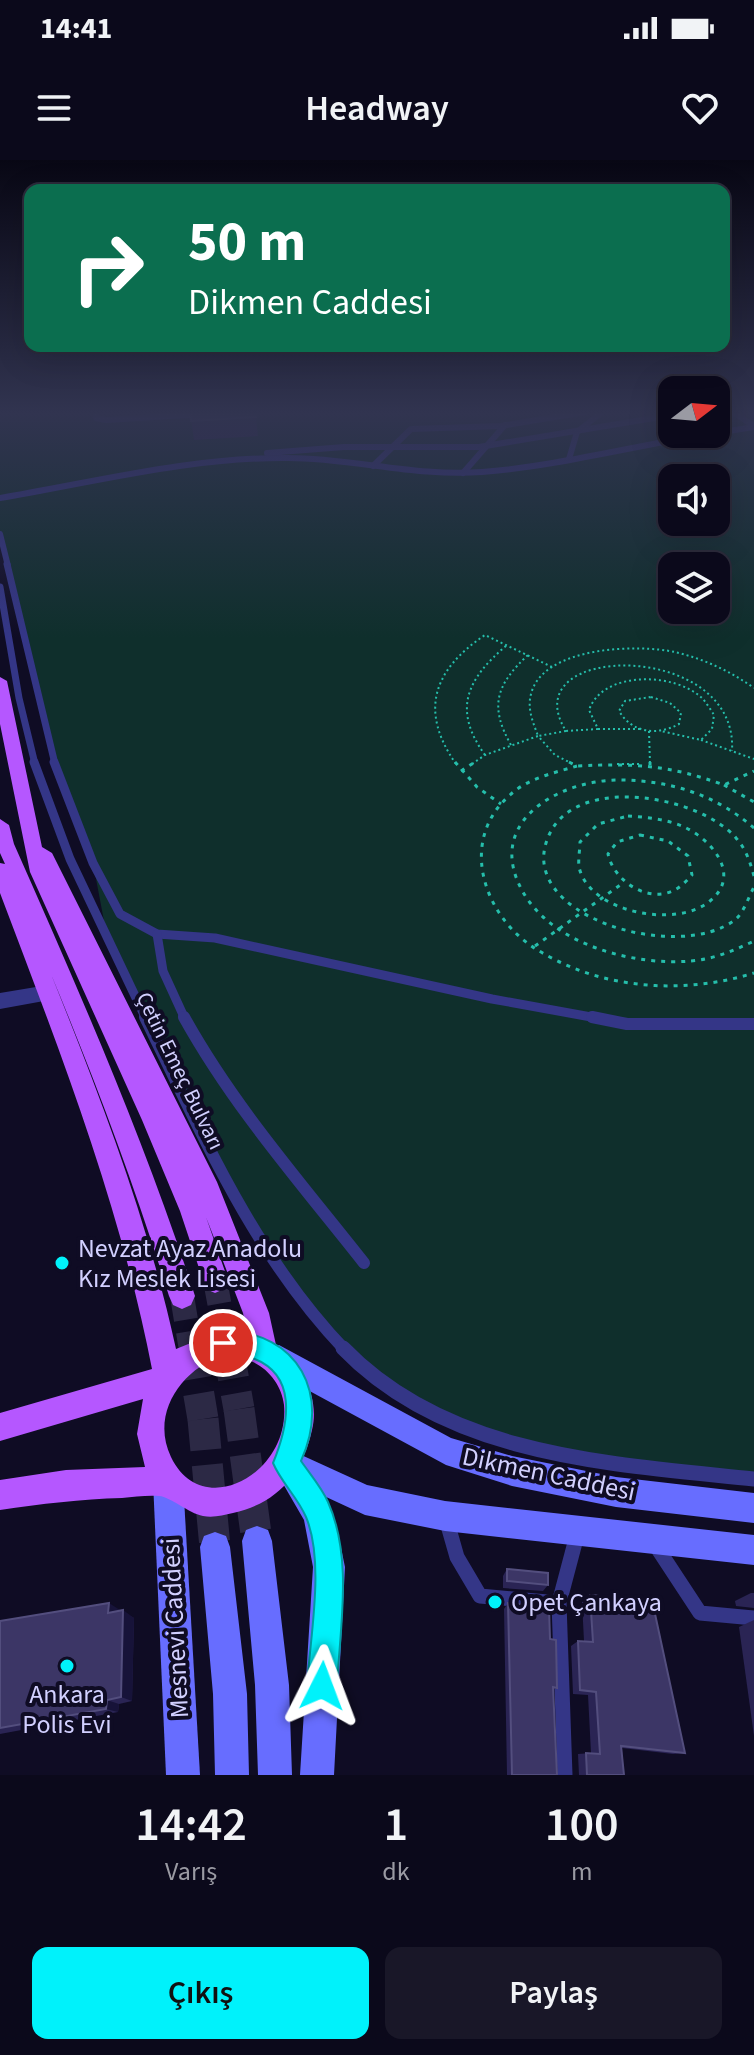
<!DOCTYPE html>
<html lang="tr">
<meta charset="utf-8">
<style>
:root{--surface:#0b091b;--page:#191728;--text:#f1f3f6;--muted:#9a9aa3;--line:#2b2a3a;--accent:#00f2fb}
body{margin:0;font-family:"Source Sans 3",sans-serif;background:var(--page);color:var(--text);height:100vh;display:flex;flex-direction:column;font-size:30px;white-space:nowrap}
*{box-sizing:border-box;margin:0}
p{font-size:26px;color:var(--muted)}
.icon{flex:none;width:44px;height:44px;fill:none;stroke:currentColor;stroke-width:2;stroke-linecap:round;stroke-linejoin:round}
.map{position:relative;height:1615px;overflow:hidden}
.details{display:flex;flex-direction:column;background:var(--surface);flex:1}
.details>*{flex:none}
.top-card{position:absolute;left:24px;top:24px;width:706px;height:168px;border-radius:16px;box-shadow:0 8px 32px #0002,0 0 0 2px var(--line);background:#0b6e4f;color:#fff;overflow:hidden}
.needle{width:52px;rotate:74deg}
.controls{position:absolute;left:658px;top:216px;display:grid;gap:16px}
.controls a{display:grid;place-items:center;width:72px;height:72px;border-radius:16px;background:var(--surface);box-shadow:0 8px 32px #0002,0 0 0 2px var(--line);font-size:40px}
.pin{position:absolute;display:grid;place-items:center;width:68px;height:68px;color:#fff;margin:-34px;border:4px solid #fff;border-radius:50%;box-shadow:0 2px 8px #0007}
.me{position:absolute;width:88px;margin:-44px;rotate:3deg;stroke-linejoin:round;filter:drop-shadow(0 0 6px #0008)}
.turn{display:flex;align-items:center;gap:28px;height:168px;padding:0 32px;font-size:36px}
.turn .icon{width:104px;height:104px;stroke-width:2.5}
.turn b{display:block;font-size:56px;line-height:68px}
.eta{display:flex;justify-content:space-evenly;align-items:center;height:136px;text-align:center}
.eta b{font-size:48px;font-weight:600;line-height:56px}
.button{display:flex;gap:16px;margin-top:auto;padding:16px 32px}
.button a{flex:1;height:92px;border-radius:16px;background:var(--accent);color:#111;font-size:32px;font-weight:600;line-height:92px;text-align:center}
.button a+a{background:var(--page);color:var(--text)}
.status{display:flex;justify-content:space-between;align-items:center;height:56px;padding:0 40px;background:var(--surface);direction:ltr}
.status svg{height:22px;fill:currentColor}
header{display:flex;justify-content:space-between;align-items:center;height:104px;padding:0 32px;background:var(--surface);font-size:36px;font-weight:600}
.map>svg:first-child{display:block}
</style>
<div class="status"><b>14:41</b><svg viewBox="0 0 49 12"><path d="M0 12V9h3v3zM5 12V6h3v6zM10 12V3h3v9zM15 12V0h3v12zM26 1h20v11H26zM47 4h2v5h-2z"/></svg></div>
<header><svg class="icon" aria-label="menu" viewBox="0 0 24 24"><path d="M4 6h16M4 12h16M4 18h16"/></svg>Headway<svg class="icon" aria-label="heart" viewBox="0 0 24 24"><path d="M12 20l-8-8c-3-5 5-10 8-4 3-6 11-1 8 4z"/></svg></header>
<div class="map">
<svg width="754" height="1615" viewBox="0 0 754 1615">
<rect width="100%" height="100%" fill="#0f0c24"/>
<path fill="#0f2f2c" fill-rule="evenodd" d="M 0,252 L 672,252 L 672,274 L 716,274 L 716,252 L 754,252 L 754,1319 L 531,1289 L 406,1241 L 330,1175 L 251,1066 L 108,782 L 93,703 L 56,609 L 0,374 ZM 672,318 L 716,318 L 716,362 L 672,362 ZM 672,406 L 716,406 L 716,450 L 672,450 Z"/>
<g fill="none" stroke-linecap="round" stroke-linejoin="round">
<g stroke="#2c2945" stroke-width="31" stroke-dasharray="31 15" stroke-linecap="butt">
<polyline points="239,1249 257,1381"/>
<polyline points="203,1259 215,1387"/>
</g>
<g stroke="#2c2945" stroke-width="24" stroke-dasharray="24 12" stroke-linecap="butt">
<polyline points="215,1120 228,1190"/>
<polyline points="182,1136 191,1190"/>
</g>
<g stroke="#2c2945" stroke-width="31" stroke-dasharray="31 15" stroke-linecap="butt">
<polyline points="191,1188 203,1259"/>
<polyline points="228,1188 239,1249"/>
</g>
<g stroke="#25beab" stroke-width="2" stroke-dasharray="2 3" stroke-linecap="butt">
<path d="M 651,537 L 670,543 L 681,553 L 679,564 C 657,576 632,573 619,551 L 625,541 Z"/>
<path d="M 598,569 L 566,571 C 510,482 739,479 732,591"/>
<path d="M 640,569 L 598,569 L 589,550 C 603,510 676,512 703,539 C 707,544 711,550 714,555 L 712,569 L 701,580 L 661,571"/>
<path d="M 566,571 L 538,576 C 533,562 527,549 531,534 C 543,486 638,484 675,492 C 704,499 730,511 754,528"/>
<polyline points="649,571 650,604"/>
<polyline points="701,580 754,599"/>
<path d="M 511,585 C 489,546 496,525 528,495"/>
<path d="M 485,595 C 452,549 467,519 507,485"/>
<path d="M 456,604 C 419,551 433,510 485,475 L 552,507"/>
<polyline points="472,604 485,595 538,576 555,595 573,604"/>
<polyline points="617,604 639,604"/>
</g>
<g stroke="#25beab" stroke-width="3" stroke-dasharray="4 6" stroke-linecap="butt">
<polyline points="455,602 477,627 501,644"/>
<path d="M 569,602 L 577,606 C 635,603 669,605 724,625 L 754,611"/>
<polyline points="650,602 650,605"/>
<path d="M 577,606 C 554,613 528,618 510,635 C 458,680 483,756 536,789 C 601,830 683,835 754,813"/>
<polyline points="461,611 475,602"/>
<polyline points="724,625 754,642"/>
<path d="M 628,656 C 646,657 665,659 682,666 C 710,678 743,714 710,741 C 677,769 589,753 579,707 C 578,699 580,689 580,682 L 598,664 Z"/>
<path d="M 754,668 C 716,635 670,620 619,620 C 559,620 483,662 523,732 C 553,785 634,806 691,801 C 714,799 733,791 754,781"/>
<path d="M 640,675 L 668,681 L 688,696 L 692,715 C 688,719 683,725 678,728 C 651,746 614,722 608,694 L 617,682 Z"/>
<path d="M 754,716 C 750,702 746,689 736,678 C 700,636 579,614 550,673 C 509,755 679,805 736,759 C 744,752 749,736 754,727"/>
<polyline points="535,786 623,723"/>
</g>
<g stroke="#343687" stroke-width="6">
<polyline points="96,252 96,258 106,260 203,254"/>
<polyline points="733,252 754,266"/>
<polyline points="716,273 754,267"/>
<polyline points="267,293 344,287 479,287 672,255"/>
<polyline points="569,299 577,272 602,252"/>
<polyline points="373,306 411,269 501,266 585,252"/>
<polyline points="463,313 505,265"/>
<path d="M 0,338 C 95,322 191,297 288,298 C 353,298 416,317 482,312 C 558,306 633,286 709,274"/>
<polyline points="0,374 8,406"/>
</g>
<g stroke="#343687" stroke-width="7">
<polyline points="7,404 55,604"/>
<polyline points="0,427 19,538 35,604"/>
</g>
<g stroke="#343687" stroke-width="9">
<polyline points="34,602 70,699 146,859"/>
<polyline points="54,602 93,703 120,754 157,774 215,778 492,839 602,859"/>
<polyline points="157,774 163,811 185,859"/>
</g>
<g stroke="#343687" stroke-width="12">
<path d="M 145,857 C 202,974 254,1095 345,1190"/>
<path d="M 184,857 C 234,947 301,1023 364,1103"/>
<polyline points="592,857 627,864 754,864"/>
</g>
<g stroke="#343687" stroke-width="15">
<path d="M 343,1188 C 448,1297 612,1304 754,1319"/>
<polyline points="447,1362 457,1397 480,1436 559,1443 577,1375"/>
<polyline points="656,1386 700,1453 754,1458"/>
<polyline points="559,1443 565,1615"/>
</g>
<polygon fill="#343687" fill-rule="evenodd" points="48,825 55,827 58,833 55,839 0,849 0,833"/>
<g fill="#676dff" fill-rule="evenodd">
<polygon points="279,1185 451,1278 512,1296 616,1317 754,1333 754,1363 616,1347 512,1326 446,1305 269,1209 265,1199 269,1189"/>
<polygon points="286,1288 367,1325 445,1341 754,1375 754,1405 445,1371 365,1355 324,1336 336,1364 345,1407 334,1615 300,1615 313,1407 304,1360 271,1303 276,1293"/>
<polygon points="168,1306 178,1311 183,1321 200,1615 166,1615 153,1321 158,1311"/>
<polygon points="257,1366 268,1370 272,1381 289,1525 292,1615 258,1615 255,1525 242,1381 246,1370"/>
<polygon points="215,1372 226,1376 230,1387 247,1534 249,1615 215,1615 213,1534 200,1387 204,1376"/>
</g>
<path fill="#b557ff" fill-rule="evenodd" d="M 0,517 L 7,521 L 42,687 L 52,693 L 217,1022 L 269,1153 L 276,1185 C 302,1204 320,1237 312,1270 C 302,1314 278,1343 233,1353 C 223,1355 214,1358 203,1356 C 188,1353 171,1337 159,1336 C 147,1335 134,1337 122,1338 C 81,1339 41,1344 0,1350 L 0,1320 L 66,1310 L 145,1307 L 137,1274 L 143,1239 L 0,1281 L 0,1253 L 152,1209 C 120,1044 59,889 0,733 L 0,703 L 5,704 L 0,693 L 0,659 L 9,665 L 14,684 C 80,833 145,981 195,1136 L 191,1145 L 182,1149 L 173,1145 L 169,1136 C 135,1026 95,920 51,814 C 100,936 148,1060 176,1189 L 223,1170 L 247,1174 L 243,1153 L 206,1057 L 228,1120 L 224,1129 L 215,1133 L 206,1129 L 180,1051 L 142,960 L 30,712 L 0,564 ZM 223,1196 C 232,1198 245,1198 253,1202 C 270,1210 282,1227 284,1245 C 290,1314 202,1362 171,1297 C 150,1254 182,1208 223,1196 Z"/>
</g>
<g fill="#2a2454">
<polygon points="190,252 256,257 258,276 194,280"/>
<polygon points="507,1409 548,1425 543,1431 503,1428 503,1416"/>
<polygon points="751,1433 754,1433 754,1448 736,1446 735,1441"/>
<polygon points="590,1435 685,1593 673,1594 622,1588 624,1615 579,1615 578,1594 591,1593 588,1535 573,1534 571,1486 578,1481 584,1481 582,1442"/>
<polygon points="508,1443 550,1479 557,1528 553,1530 557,1615 507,1615 504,1449"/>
<polygon points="120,1451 134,1458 132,1541 119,1544 118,1552 0,1574 0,1461"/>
<polygon points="754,1460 754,1576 739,1467"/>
</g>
<g fill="#171339">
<polygon points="109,1443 120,1450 108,1453"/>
<polygon points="123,1450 134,1458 132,1541 121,1537"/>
<polygon points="107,1540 119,1544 118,1552 106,1549"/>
</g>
<g fill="#3c3666" stroke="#534e7e" stroke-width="2">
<polygon points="190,252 255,252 256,257 191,261"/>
<polygon points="507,1409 548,1413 548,1425 507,1421"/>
<polygon points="590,1435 652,1440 685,1593 621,1586 624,1615 587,1615 586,1593 600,1594 596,1532 580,1530 578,1481 593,1482"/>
<polygon points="109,1443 108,1453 123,1450 121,1537 107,1540 106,1549 0,1568 0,1461"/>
<polygon points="508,1443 549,1447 550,1479 556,1480 557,1528 553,1527 557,1615 512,1615"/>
</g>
<linearGradient id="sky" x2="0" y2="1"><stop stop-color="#080714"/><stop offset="0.53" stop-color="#313450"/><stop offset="1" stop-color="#313450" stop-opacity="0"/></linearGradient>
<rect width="754" height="478" fill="url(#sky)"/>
<path fill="#00f2fb" stroke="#009da3" stroke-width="2" d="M 223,1171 C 299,1171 331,1235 301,1301 C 310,1314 322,1328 328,1342 C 353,1398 340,1466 337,1526 L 333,1537 L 322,1541 L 311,1537 L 307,1526 C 310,1477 325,1402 306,1357 C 298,1338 281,1322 273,1303 C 289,1264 300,1211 246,1196 C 235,1193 225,1196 214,1191 L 211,1183 L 214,1174 Z"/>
<g fill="#00f2fb" stroke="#0f0c24" stroke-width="3">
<circle cx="62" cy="1103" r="8"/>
<circle cx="495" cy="1442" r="8"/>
<circle cx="67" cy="1506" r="8"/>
</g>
<g text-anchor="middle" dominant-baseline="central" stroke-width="8" stroke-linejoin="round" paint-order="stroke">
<g font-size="22" fill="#d2d0ff" stroke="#0f0c24">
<text transform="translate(180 911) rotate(64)">Çetin Emeç Bulvarı</text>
</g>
<g font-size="26" fill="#d2d0ff" stroke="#0f0c24" text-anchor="start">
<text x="78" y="1088">Nevzat Ayaz Anadolu<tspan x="78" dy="30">Kız Meslek Lisesi</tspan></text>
<text x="511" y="1442">Opet Çankaya</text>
<text x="67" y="1534" text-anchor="middle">Ankara<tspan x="67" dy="30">Polis Evi</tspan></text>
</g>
<g font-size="26" fill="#d2d0ff" stroke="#0f0c24">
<text transform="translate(549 1314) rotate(12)">Dikmen Caddesi</text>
<text transform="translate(175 1468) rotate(-93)">Mesnevi Caddesi</text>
</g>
</g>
</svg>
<div class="controls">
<a><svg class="needle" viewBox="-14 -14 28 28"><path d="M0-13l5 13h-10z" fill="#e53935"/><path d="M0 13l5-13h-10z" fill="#9a9aa3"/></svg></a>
<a><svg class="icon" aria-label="sound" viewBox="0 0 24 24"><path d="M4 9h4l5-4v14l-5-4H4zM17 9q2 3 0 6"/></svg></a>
<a><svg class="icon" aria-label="layers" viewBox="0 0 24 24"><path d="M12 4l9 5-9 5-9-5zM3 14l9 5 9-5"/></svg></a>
</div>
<div class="pin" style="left:223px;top:1183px;background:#d93025"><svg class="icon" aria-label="arrive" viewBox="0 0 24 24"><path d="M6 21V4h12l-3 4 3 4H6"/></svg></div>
<svg class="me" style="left:322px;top:1526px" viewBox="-20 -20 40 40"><path d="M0-17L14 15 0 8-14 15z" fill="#00f2fb" stroke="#fff" stroke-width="4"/></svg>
<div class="top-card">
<div class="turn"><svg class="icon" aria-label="right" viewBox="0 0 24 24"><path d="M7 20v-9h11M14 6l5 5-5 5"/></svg><div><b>50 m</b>Dikmen Caddesi</div></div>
</div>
</div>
<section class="details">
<div class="eta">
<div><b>14:42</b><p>Varış</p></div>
<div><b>1</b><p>dk</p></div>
<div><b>100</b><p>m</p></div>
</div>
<div class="button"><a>Çıkış</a><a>Paylaş</a></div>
</section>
